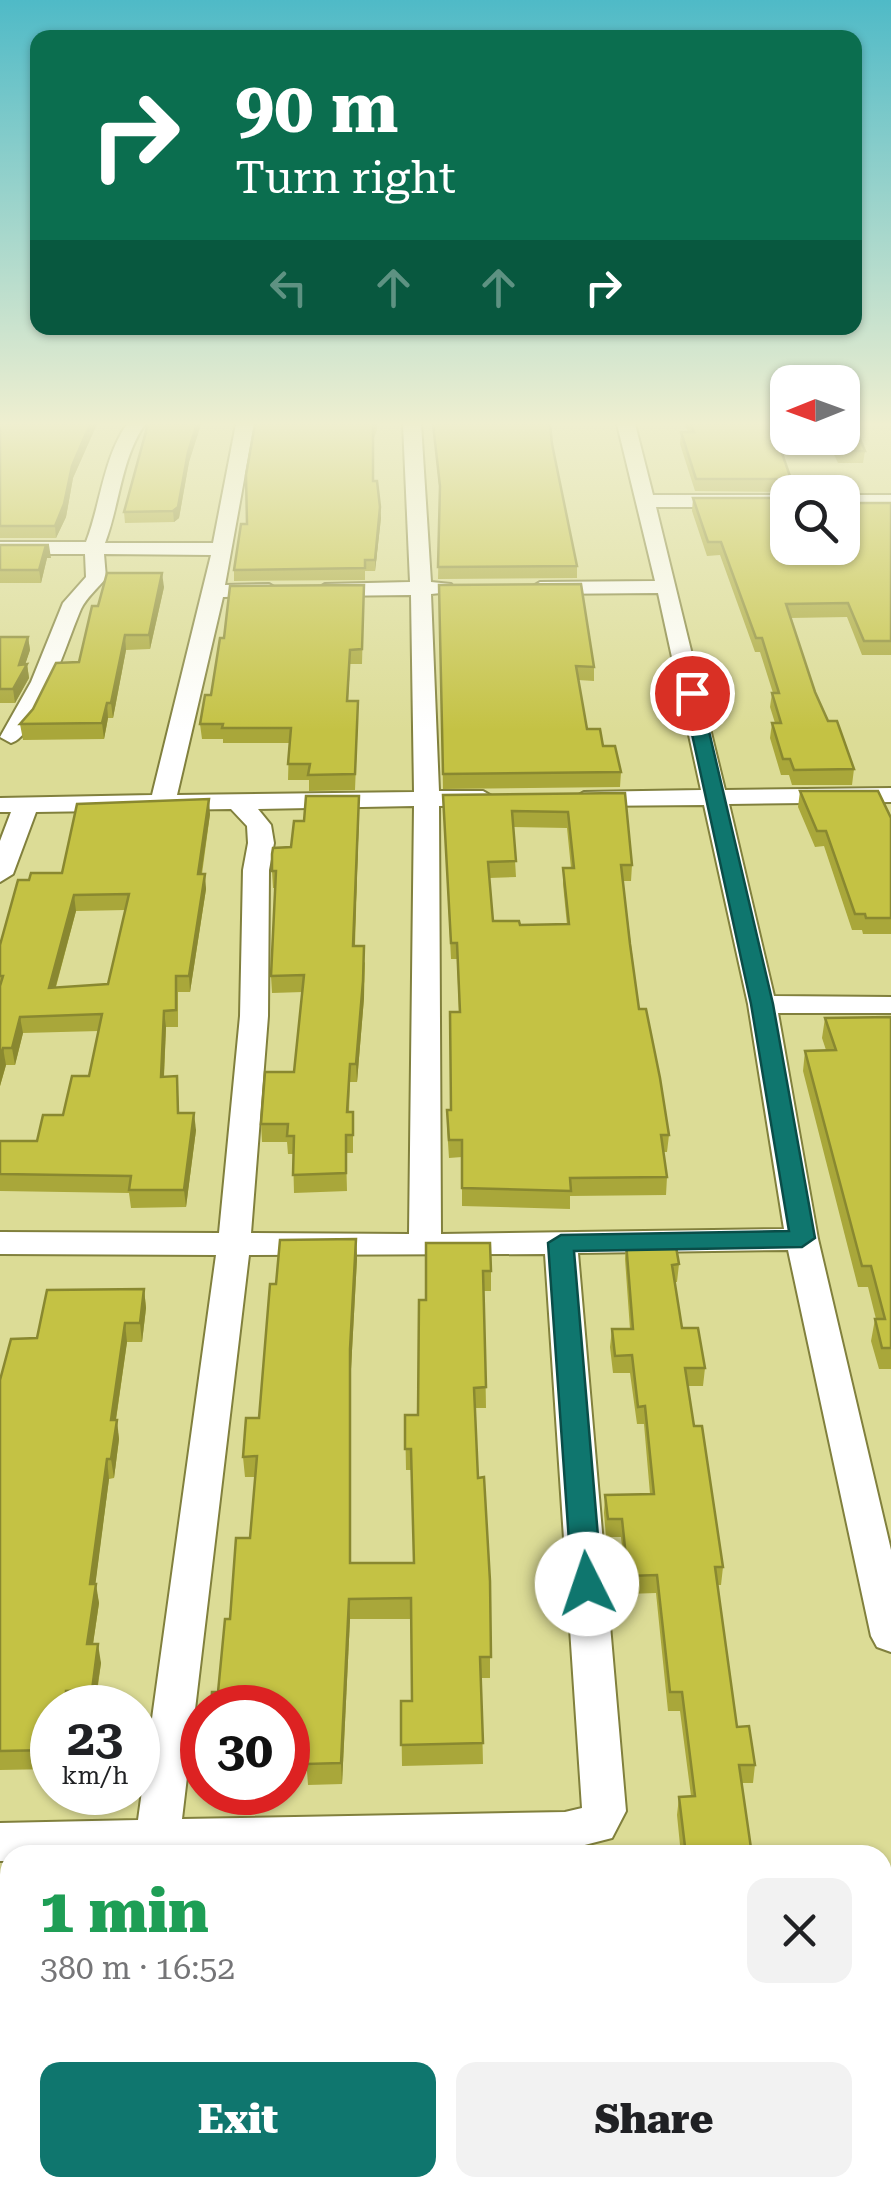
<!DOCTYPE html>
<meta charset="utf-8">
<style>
:root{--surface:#fff;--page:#f2f2f2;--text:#202124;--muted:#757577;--accent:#0f766e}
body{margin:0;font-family:"Roboto Serif",serif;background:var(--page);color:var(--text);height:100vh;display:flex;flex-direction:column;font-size:38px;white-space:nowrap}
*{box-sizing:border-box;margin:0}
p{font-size:32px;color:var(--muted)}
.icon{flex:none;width:55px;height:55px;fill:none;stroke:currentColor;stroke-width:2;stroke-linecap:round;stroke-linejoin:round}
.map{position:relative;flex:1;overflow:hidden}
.panel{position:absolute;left:0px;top:1845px;width:892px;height:352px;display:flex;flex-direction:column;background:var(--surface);border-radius:30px 30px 0 0;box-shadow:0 2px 8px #0004}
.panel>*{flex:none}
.hud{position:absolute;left:30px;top:30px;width:832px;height:305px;border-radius:20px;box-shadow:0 2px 8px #0004;background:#0b6e4f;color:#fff;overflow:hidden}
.needle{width:65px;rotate:269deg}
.tools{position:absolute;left:770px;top:365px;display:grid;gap:20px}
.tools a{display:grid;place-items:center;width:90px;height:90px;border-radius:20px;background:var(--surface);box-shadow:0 2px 8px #0004;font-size:50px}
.speed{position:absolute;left:30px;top:1685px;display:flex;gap:20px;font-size:50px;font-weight:700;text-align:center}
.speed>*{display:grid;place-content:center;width:130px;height:130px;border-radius:50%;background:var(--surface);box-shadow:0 2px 8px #0004;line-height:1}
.speed small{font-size:25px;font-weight:400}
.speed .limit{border:15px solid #d22;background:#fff;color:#111}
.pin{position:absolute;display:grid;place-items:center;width:85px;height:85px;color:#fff;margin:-42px;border:5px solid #fff;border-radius:50%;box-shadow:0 2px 10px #0007}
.me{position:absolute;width:110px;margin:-55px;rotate:356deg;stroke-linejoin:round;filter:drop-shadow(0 0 8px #0008)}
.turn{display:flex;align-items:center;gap:35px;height:210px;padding:0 40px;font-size:45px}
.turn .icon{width:130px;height:130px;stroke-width:2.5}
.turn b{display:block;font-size:70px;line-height:85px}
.lanes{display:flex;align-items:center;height:95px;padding:0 40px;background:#0003;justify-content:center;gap:50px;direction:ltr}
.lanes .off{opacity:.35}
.round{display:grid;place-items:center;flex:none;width:105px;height:105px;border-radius:20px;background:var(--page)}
.overview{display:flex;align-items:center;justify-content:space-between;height:170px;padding:0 40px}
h1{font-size:60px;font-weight:800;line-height:75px;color:#1e9e55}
.primary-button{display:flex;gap:20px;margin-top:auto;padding:20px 40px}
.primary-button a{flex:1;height:115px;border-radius:20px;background:var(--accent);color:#fff;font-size:40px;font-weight:800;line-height:115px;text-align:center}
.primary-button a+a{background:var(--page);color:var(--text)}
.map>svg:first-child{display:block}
</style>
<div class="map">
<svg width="891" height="2196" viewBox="0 0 891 2196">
<rect width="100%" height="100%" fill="#dcdc96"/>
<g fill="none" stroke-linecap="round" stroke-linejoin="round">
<g stroke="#81803d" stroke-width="4">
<g id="minor">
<path d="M 127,424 L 145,424 C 121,459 120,503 105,543 L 213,543 L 236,424 L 254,424 L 225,585 L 269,584 L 279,590 L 269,596 L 223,597 L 177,795 L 414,792 L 411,595 L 325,596 L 315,590 L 325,584 L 410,582 L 403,424 L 421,424 L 431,582 L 451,584 L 454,588 L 451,592 L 431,594 L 439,791 L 483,791 L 495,798 L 483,805 L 439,806 L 441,1234 L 784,1229 L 748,1004 L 704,805 L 584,806 L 572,799 L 584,792 L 701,790 L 658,593 L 540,594 L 530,588 L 540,582 L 655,581 L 617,424 L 635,424 L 653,495 L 788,495 L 788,507 L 656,507 L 725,790 L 891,788 L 891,802 L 729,804 L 774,996 L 891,997 L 891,1013 L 778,1013 L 818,1239 L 891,1550 L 891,1652 L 877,1647 L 871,1636 L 788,1250 L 578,1253 L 626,1811 L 612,1838 L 565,1850 L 10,1855 L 10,1861 L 0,1861 L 0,1823 L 138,1820 L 216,1255 L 0,1254 L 0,1232 L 219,1233 L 240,1016 L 243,870 L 248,843 L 247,826 L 231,809 L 36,812 L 13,874 L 0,882 L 0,841 L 11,812 L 0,812 L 0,798 L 152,795 L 211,555 L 104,554 L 106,578 C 98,588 86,598 81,609 C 69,636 38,736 11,743 L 0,737 L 31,682 L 63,603 L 86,577 L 85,554 L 0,554 L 0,542 L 86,542 C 101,503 103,459 127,424 ZM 414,806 L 409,1234 L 251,1233 L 268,1016 L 269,870 L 274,843 L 271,825 L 258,809 ZM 545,1254 L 582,1808 L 565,1812 L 182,1819 L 249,1255 Z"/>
<rect x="842" y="495" width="49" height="12"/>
</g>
</g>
<use href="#minor" fill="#fff" fill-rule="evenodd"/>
</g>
<g fill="#a9a73a" fill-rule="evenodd">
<polygon points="0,424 97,424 73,478 66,517 56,538 0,538"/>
<polygon points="148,424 201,424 189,462 179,518 174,522 125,523 124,512"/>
<polygon points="255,424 377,424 377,430 373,440 374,481 380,507 381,518 375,571 365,571 365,580 234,581 234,570 247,524"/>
<polygon points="433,424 552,444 577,566 577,578 438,579 440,496"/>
<polygon points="684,424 788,424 788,437 776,437 791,479 790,492 695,491 680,444 681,432 688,432"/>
<polygon points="826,438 842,438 865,451 863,463 838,463"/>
<polygon points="693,498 891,503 891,655 862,655 847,617 790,618 815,692 828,721 854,769 852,785 792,785 789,775 781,775 770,738 772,723 775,723 770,707 772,693 773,693 760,652 755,652 720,555 707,556 692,511"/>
<polygon points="0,545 51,558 47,558 41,583 0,583"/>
<polygon points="364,585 362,664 350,664 348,701 358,716 355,790 309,791 309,780 288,780 289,743 223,743 223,739 202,739 200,724 211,695 224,638"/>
<polygon points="439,585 594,667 594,681 578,680 587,729 603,746 621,772 620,787 443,789"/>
<polygon points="164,587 150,649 126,650 113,718 108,718 104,739 23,740 20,724 79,662 98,606"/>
<polygon points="0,637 28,637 30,650 25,664 27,664 29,678 15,703 0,703"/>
<polygon points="800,791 891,818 891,934 863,934 862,930 852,930 824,846 815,847 798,807"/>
<path d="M 625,793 L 632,865 L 631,881 L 623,881 L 639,1009 L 669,1135 L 667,1152 L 663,1152 L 667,1177 L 666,1195 L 570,1196 L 570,1209 L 462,1206 L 462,1157 L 449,1158 L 447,1127 L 447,1110 L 451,1110 L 459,1012 L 457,959 L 451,959 L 443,795 ZM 513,827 L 567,828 L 571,868 L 563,868 L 563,884 L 567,925 L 520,925 L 493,921 L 489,878 L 516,877 Z"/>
<polygon points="359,812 355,946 365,963 364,998 357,1082 350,1082 349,1112 353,1112 353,1153 346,1153 347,1191 294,1193 293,1154 288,1154 287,1142 262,1142 261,1124 294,1072 303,992 272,993 271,976 275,888 273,888 272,871 291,847 304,821"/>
<path d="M 210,814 L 202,874 L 206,889 L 190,992 L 178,992 L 178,1027 L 166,1027 L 164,1077 L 177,1076 L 179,1113 L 196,1130 L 186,1207 L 131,1208 L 129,1193 L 0,1191 L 0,1141 L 37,1141 L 63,1115 L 89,1076 L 99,1031 L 23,1033 L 15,1065 L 6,1065 L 0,1086 L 0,945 L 29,880 L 62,873 ZM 125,910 L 108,984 L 56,987 L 76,911 Z"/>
<polygon points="891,1017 891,1369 879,1369 871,1341 875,1319 876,1319 868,1287 858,1287 803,1071 805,1051 826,1050 822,1038 825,1018"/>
<polygon points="356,1239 357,1259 351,1369 351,1563 414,1563 411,1470 406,1470 405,1415 418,1415 426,1300 426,1243 491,1271 491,1291 484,1291 486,1408 475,1408 478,1478 490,1581 490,1678 481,1678 483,1764 402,1766 401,1701 412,1701 411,1619 350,1619 342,1784 308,1785 307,1771 288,1772 288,1708 218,1692 230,1619 250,1538 255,1477 245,1477 243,1457 259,1418 276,1284"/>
<polygon points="626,1242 679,1264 677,1282 675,1282 682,1328 705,1368 703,1386 688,1386 694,1426 723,1567 721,1585 717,1585 737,1727 755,1765 753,1783 742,1783 752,1855 681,1855 677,1815 679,1797 691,1796 680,1711 668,1711 656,1593 627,1594 621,1537 606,1537 604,1513 605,1495 650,1494 644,1424 637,1424 630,1373 613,1373 610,1347 612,1329 630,1329 625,1259"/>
<polygon points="144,1289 146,1308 142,1342 127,1342 116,1420 119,1439 114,1478 109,1479 95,1584 99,1603 93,1644 101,1663 95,1708 52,1708 52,1769 0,1770 0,1380 37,1338"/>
<rect x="0" y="1901" width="10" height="78"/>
<polygon points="10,2066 10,2187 0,2187 0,2069 9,2069"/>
<polygon points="720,2188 800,2188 800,2190 799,2196 721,2196"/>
</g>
<g fill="#898830">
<polygon points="90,424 97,424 73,478 66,517 56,538 55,526 72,466"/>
<polygon points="197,424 201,424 189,462 179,518 174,522 173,511 188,452"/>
<polygon points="380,507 381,518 375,571 375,560"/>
<polygon points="46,545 49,545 51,558 47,558 41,583 39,570"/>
<polygon points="162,573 164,587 150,649 149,635"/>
<polygon points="125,635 126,650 113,718 111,703"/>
<polygon points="28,637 30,650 23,671 27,664 29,678 15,703 13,689"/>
<polygon points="107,703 108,718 104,739 102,723"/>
<polygon points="359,796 359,812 354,963 353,946"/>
<polygon points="209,799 210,814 199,889 198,874"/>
<polygon points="205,874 206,889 190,992 189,976"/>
<polygon points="74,895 76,911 51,1004 49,988"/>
<polygon points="364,946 364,998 357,1082 356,1064"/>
<polygon points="164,1011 166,1027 163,1094 161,1077"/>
<polygon points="20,1017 23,1033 15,1065 12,1048"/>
<polygon points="3,1048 6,1065 0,1086 0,1060"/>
<polygon points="194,1113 196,1130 186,1207 184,1190"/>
<polygon points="356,1239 357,1259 351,1369 351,1584 350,1349"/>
<polygon points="144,1289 146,1308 142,1342 140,1323"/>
<polygon points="125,1323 127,1342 113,1439 111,1420"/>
<polygon points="117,1420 119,1439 114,1478 111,1459"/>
<polygon points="107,1459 109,1479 93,1603 90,1584"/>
<polygon points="96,1584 99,1603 90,1664 87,1644"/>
<polygon points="349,1599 350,1619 342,1784 341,1763"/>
<polygon points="98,1644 101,1663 94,1708 92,1690"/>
<polygon points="66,1691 69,1708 64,1708"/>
</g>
<g fill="#c4c244" stroke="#898830" stroke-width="2.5" fill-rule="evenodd">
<polygon points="0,424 90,424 72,466 64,504 55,526 0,526"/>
<polygon points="148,424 197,424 188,452 178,507 173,511 124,512"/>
<polygon points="255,424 375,424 373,429 373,481 377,481 380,507 375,560 365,560 365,568 234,570 241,524 247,524 246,475"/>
<polygon points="433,424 550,424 552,444 577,566 438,567 440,486"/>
<polygon points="691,424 788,424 772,425 791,479 696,479 681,432 694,432"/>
<polygon points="842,424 854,424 865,451 840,451 834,438 842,438"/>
<polygon points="842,497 855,498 858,503 891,503 891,641 864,641 848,603 786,604 815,692 828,721 837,721 854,769 794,770 790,759 783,759 772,723 781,723 772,693 779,693 762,638 756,638 721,542 708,542 693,498 788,498 788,548 842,548"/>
<polygon points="0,545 49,545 46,545 39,570 0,570"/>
<polygon points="107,573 162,573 149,635 125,635 111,703 107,703 102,723 20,724 33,709 56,663 79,662 92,606 98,606"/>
<polygon points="581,584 594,667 576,666 587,729 600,729 603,746 615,746 621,772 443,774 439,585"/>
<polygon points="364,585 362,649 350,650 347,701 358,701 355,774 308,775 310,764 288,764 291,728 222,728 223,724 200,724 205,695 211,695 220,638 224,638 230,586"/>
<polygon points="0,637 28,637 19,665 27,664 13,689 0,689"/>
<polygon points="800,791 878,791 891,818 891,918 866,918 865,914 855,914 826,831 817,831"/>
<path d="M 625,793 L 632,865 L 621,865 L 630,944 L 639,1009 L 646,1009 L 660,1078 L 669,1135 L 661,1135 L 667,1177 L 570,1178 L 571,1191 L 462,1188 L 462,1140 L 449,1140 L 447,1110 L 451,1110 L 450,1012 L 460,1012 L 457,943 L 451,943 L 443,795 ZM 512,811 L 568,812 L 574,868 L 563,868 L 569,924 L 520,925 L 519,921 L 493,921 L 488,862 L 516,861 Z"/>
<polygon points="306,796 359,796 353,946 364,946 363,981 356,1064 350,1064 347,1112 353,1112 353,1135 346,1135 346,1173 293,1175 294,1136 287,1136 288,1124 261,1124 265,1072 294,1072 304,975 271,976 276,871 272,871 272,854 273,848 291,847 294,821 304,821"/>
<path d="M 209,799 L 198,874 L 205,874 L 189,976 L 176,976 L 176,1010 L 164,1011 L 161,1077 L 177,1076 L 178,1113 L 194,1113 L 184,1190 L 129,1190 L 131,1176 L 0,1174 L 0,1141 L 37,1141 L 43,1115 L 63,1115 L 72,1076 L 89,1076 L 102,1014 L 20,1017 L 12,1048 L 3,1048 L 0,1060 L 0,986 L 3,976 L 0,976 L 0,945 L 18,880 L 29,880 L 31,873 L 62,873 L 77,804 ZM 129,894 L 108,984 L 49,988 L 74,895 Z"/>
<polygon points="891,1017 891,1348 882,1348 875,1319 885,1319 871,1266 862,1266 805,1051 836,1050 825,1018"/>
<polygon points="356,1239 350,1349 350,1563 414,1563 411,1449 405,1449 405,1415 418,1415 419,1300 426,1300 426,1243 490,1243 491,1271 483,1271 486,1387 474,1388 478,1478 484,1477 490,1581 491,1657 480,1657 483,1743 401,1745 401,1701 412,1701 411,1598 349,1599 341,1763 306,1764 307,1750 288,1751 288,1708 211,1708 212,1692 218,1692 225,1619 230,1619 236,1538 250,1538 257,1456 243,1457 246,1418 259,1418 270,1284 276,1284 280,1240"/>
<polygon points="675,1241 679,1264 672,1265 682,1328 698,1328 705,1368 685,1368 694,1426 702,1426 723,1567 715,1567 737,1727 749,1726 755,1765 739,1765 752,1855 686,1855 679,1797 695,1796 682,1692 670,1692 657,1575 628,1576 622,1519 608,1519 605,1495 654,1494 645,1406 638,1407 632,1355 615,1356 612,1329 633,1329 626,1242"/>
<polygon points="144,1289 140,1323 125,1323 111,1420 117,1420 111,1459 107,1459 90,1584 96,1584 87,1644 98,1644 92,1690 66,1691 64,1708 52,1708 52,1750 0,1751 0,1380 11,1339 37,1338 47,1290"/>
<rect x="0" y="1901" width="10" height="58"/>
<polygon points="9,2066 10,2168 0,2168 0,2069 9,2069"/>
<polygon points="724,2188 800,2188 800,2190 725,2192"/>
</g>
<linearGradient id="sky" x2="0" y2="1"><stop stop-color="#4fbac7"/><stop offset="0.58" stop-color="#efefd0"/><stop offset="1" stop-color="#efefd0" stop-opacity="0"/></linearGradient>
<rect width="891" height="731" fill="url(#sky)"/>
<polygon fill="#0f766e" stroke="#0a4d48" stroke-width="2.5" points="692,688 700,693 773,1004 815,1238 802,1247 574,1251 602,1584 597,1592 587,1595 576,1592 572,1584 548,1243 561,1235 789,1231 751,1004 683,693"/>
</svg>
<div class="tools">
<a><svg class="needle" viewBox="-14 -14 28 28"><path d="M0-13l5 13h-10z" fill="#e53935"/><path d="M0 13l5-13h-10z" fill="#757577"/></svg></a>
<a><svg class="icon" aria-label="search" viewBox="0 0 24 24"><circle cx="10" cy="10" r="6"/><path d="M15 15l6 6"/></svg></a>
</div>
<div class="speed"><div>23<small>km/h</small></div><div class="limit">30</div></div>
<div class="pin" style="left:692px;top:693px;background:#d93025"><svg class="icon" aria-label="arrive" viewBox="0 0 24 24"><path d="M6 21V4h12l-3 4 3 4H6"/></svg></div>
<svg class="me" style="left:587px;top:1584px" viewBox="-20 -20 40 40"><circle r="19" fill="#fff"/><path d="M0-13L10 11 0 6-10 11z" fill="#0f766e"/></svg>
<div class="hud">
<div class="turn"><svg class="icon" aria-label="right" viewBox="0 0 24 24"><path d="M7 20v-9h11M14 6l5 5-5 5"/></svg><div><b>90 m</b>Turn right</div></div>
<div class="lanes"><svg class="icon off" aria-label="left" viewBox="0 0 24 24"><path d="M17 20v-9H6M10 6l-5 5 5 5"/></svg><svg class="icon off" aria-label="ahead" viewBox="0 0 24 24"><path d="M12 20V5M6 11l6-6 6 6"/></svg><svg class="icon off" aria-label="ahead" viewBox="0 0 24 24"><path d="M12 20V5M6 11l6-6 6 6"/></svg><svg class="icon" aria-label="right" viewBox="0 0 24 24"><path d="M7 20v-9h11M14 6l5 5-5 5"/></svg></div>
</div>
<section class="panel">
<div class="overview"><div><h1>1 min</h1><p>380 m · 16:52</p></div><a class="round"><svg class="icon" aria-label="close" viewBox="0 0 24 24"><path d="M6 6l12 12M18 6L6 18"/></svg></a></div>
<div class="primary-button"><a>Exit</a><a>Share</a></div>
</section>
</div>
